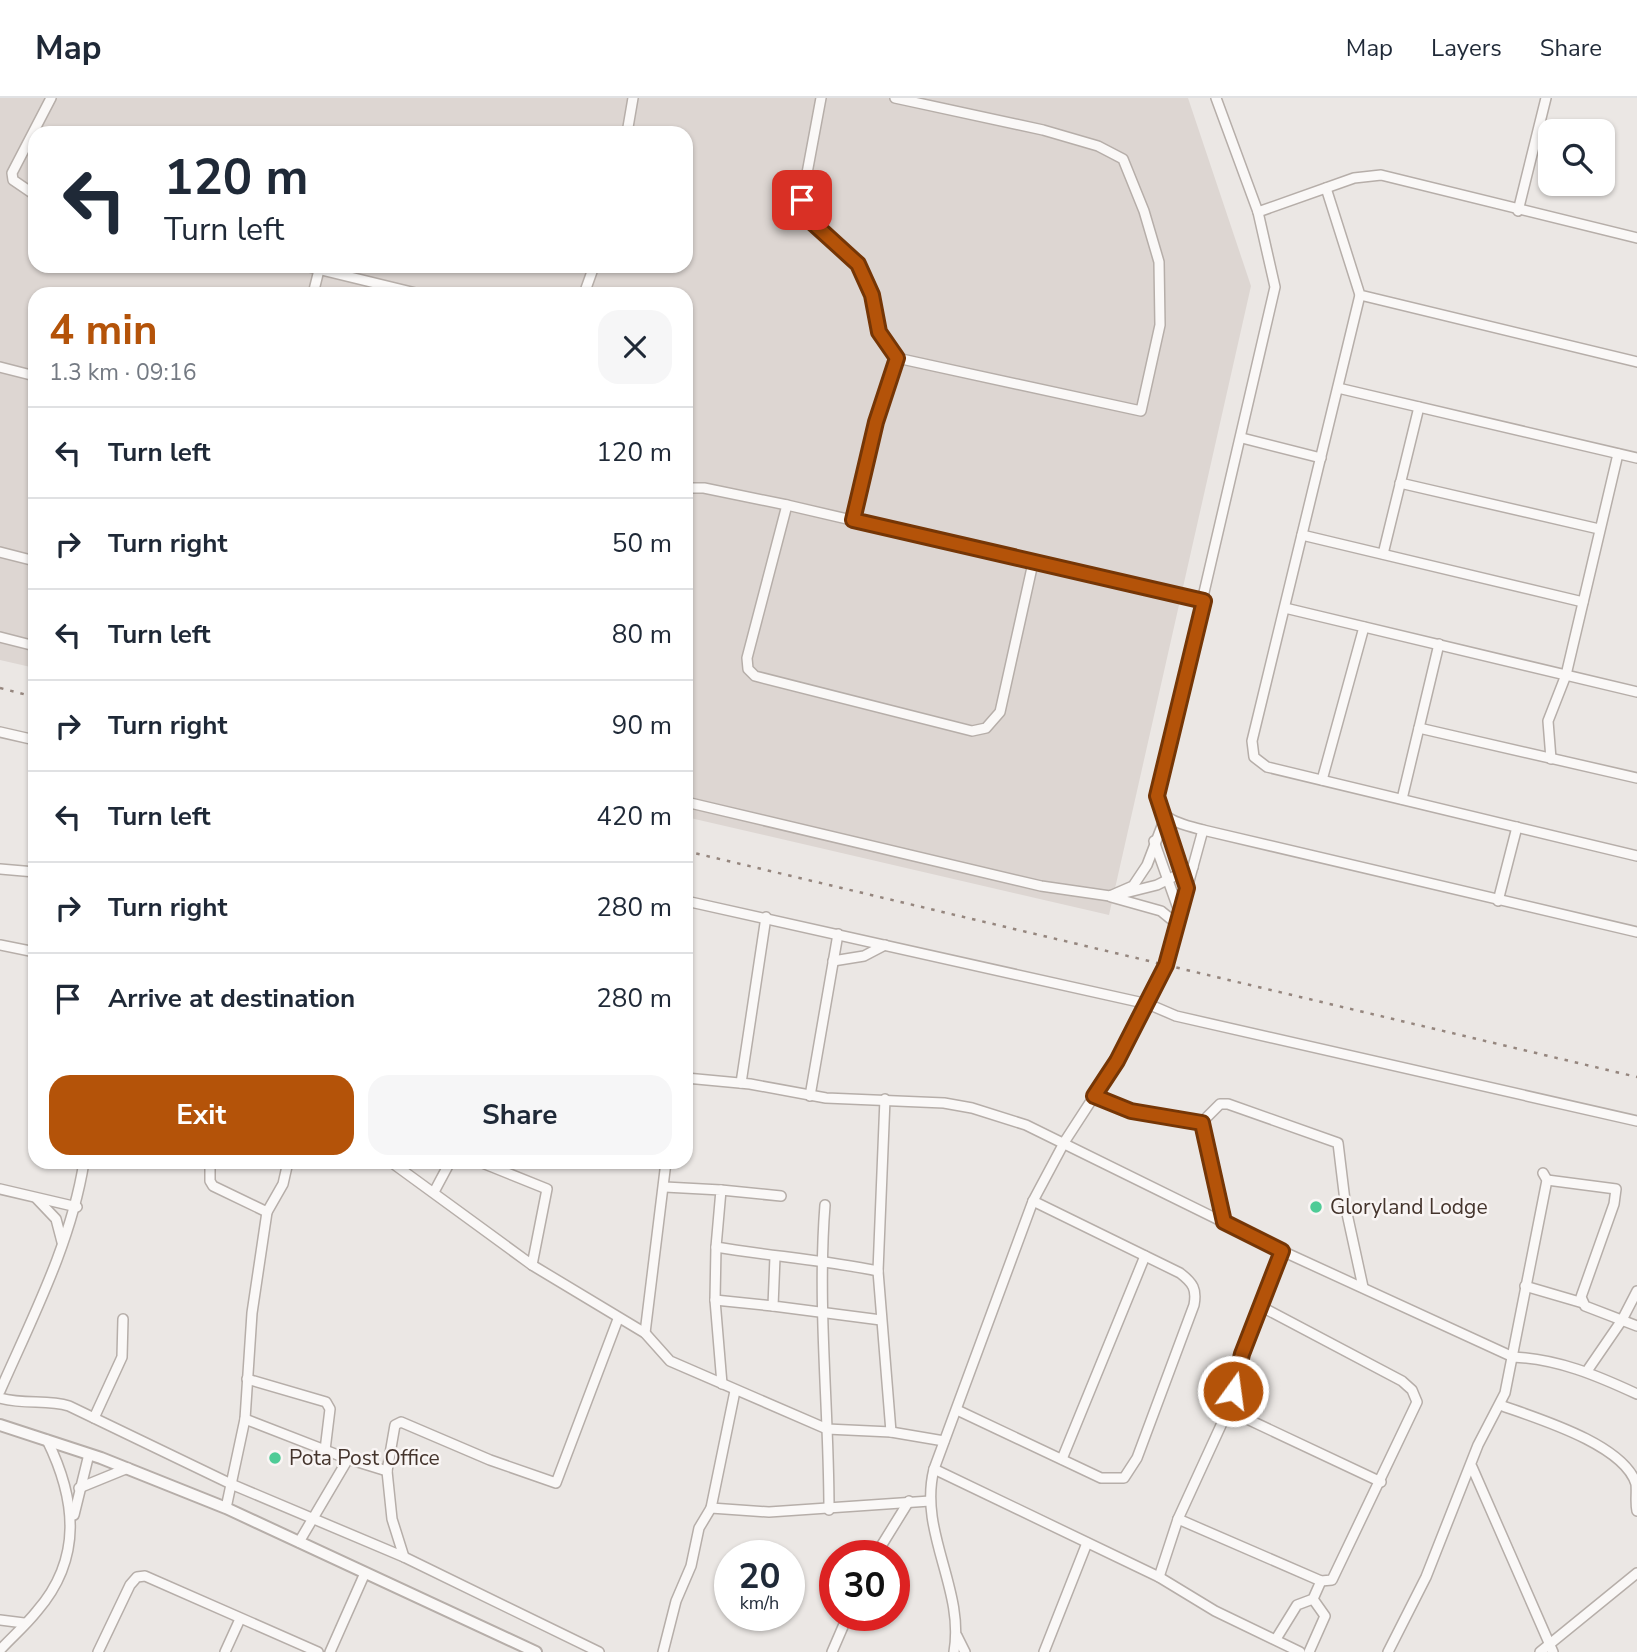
<!DOCTYPE html>
<meta charset="utf-8">
<style>
:root{--surface:#fff;--page:#f6f6f7;--text:#1f2937;--muted:#747a83;--line:#e0e1e3;--accent:#b45309}
body{margin:0;font-family:"Nunito Sans",sans-serif;background:var(--page);color:var(--text);height:100vh;display:flex;flex-direction:column;font-size:26px;white-space:nowrap}
*{box-sizing:border-box;margin:0}
p{font-size:23px;color:var(--muted)}
.icon{flex:none;width:38px;height:38px;fill:none;stroke:currentColor;stroke-width:2;stroke-linecap:round;stroke-linejoin:round}
.map{position:relative;flex:1;overflow:hidden}
.side{position:absolute;left:28px;top:189px;width:665px;height:882px;display:flex;flex-direction:column;background:var(--surface);border-radius:21px;box-shadow:0 2px 5px #0004}
.side>*{flex:none}
.top-card{position:absolute;left:28px;top:28px;width:665px;height:147px;border-radius:21px;box-shadow:0 2px 5px #0004;background:#fff;color:var(--text);overflow:hidden}
.buttons{position:absolute;left:1538px;top:21px;display:grid;gap:14px}
.buttons a{display:grid;place-items:center;width:77px;height:77px;border-radius:14px;background:var(--surface);box-shadow:0 2px 5px #0004;font-size:35px}
.speed{position:absolute;left:714px;top:1442px;display:flex;gap:14px;font-size:35px;font-weight:700;text-align:center}
.speed>*{display:grid;place-content:center;width:91px;height:91px;border-radius:50%;background:var(--surface);box-shadow:0 2px 5px #0004;line-height:1}
.speed small{font-size:18px;font-weight:400}
.speed .limit{border:10px solid #d22;background:#fff;color:#111}
.pin{position:absolute;display:grid;place-items:center;width:60px;height:60px;color:#fff;margin:-30px;border-radius:14px;box-shadow:0 4px 10px #0006}
.me{position:absolute;width:77px;margin:-38px;rotate:14deg;stroke-linejoin:round;filter:drop-shadow(0 0 5px #0008)}
.turn{display:flex;align-items:center;gap:24px;height:147px;padding:0 21px;font-size:32px}
.turn .icon{width:91px;height:91px;stroke-width:2.5}
.turn b{display:block;font-size:49px;line-height:60px}
.round{display:grid;place-items:center;flex:none;width:74px;height:74px;border-radius:21px;background:var(--page)}
.headline{display:flex;align-items:center;justify-content:space-between;height:119px;padding:0 21px}
h1{font-size:42px;font-weight:700;line-height:52px;color:var(--accent)}
.primary-button{display:flex;gap:14px;margin-top:auto;padding:14px 21px}
.primary-button a{flex:1;height:80px;border-radius:21px;background:var(--accent);color:#fff;font-size:28px;font-weight:700;line-height:80px;text-align:center}
.primary-button a+a{background:var(--page);color:var(--text)}
ul{padding:0;list-style:none}
li{display:flex;align-items:center;gap:21px;height:91px;padding:0 21px;border-top:2px solid var(--line)}
li div{flex:1}
li b{display:block;font-size:26px}
li em{font-style:normal}
header{display:flex;align-items:center;gap:42px;box-sizing:border-box;height:98px;padding:0 35px;background:var(--surface);border-bottom:2px solid var(--line)}
header strong{font-size:33px}
nav{display:flex;gap:38px;margin-inline-start:auto;font-size:24px}
.map>svg:first-child{display:block}
</style>
<header>
<strong>Map</strong>
<nav><a>Map</a><a>Layers</a><a>Share</a></nav>
</header>
<div class="map">
<svg width="1637" height="1554" viewBox="0 0 1637 1554">
<rect width="100%" height="100%" fill="#ebe7e4"/>
<path fill="#ddd6d2" fill-rule="evenodd" d="M 0,0 L 1188,0 L 1251,188 L 1109,817 L 686,719 L 686,196 L 35,196 L 35,570 L 0,562 ZM 35,35 L 686,35 L 686,168 L 35,168 Z"/>
<g fill="none" stroke-linecap="round" stroke-linejoin="round">
<g stroke="#b6aea9" stroke-width="12">
<g id="minor">
<polyline points="821,0 802,102 803,116 858,165 872,197 879,234 897,260 876,324 853,422"/>
<polyline points="895,0 1043,32 1098,48 1123,61 1144,113 1159,164 1160,227 1141,313 897,260"/>
<path d="M 1216,0 L 1258,114 L 1275,189 L 1159,688 C 1152,721 1177,725 1203,732 L 1637,834"/>
<polyline points="627,35 633,0"/>
<polyline points="1326,90 1360,197 1637,264"/>
<polyline points="35,97 13,82 12,75 51,0"/>
<polyline points="1518,113 1546,0"/>
<polyline points="1258,114 1354,80 1381,77 1637,140"/>
<polyline points="305,168 420,196"/>
<polyline points="313,196 319,172"/>
<polyline points="584,196 594,168"/>
<polyline points="1360,197 1252,643 1254,659 1267,669 1637,758"/>
<polyline points="0,269 35,278"/>
<polyline points="1338,290 1637,360"/>
<polyline points="1242,340 1321,360"/>
<polyline points="1400,385 1599,431"/>
<polyline points="686,390 704,390 787,407 1204,504"/>
<polyline points="787,407 747,560 748,571 755,578 972,633 986,630 1000,614 1033,465"/>
<polyline points="1302,437 1583,504"/>
<polyline points="0,454 35,463"/>
<polyline points="1383,456 1419,309"/>
<polyline points="1285,510 1637,594"/>
<polyline points="0,539 35,548"/>
<polyline points="1419,630 1637,680"/>
<polyline points="0,634 35,642"/>
<polyline points="1551,661 1548,623 1566,577 1618,356"/>
<polyline points="1322,682 1364,529"/>
<polyline points="1402,701 1439,546"/>
<polyline points="686,704 1041,788 1110,798 1133,788 1147,767 1165,720"/>
<polyline points="1165,720 1184,778"/>
<polyline points="1154,743 1180,816"/>
<polyline points="0,771 35,774"/>
<polyline points="1125,795 1157,787 1193,769"/>
<polyline points="1111,799 1161,813 1177,826"/>
<polyline points="686,803 1148,906 1176,918 1637,1023"/>
<polyline points="1498,803 1517,729"/>
<polyline points="0,847 35,854"/>
<polyline points="833,863 864,858 885,847"/>
<path d="M 686,980 L 750,986 L 826,1000 L 944,1005 L 972,1010 L 1026,1027 L 1282,1153 L 1513,1259 C 1558,1261 1596,1277 1637,1296"/>
<polyline points="741,985 766,819"/>
<polyline points="810,998 838,836"/>
<polyline points="1094,998 1131,1013 1201,1025 1220,1006 1228,1006 1338,1045 1346,1111 1363,1189"/>
<polyline points="885,1001 878,1173 891,1334"/>
<polyline points="1201,1025 1224,1123"/>
<polyline points="391,1064 532,1167 645,1235 670,1263 827,1331 891,1334 944,1343"/>
<polyline points="480,1064 547,1091 532,1167"/>
<polyline points="210,1066 210,1083 213,1088 267,1114"/>
<polyline points="1547,1082 1616,1091 1614,1106 1581,1199 1585,1208 1637,1228"/>
<path d="M 665,1089 L 721,1092 L 716,1149 C 770,1158 824,1162 878,1173"/>
<polyline points="0,1091 77,1109"/>
<polyline points="721,1092 781,1098"/>
<polyline points="434,1094 450,1064"/>
<polyline points="37,1101 56,1121 62,1144"/>
<path d="M 825,1107 C 817,1209 829,1309 829,1412"/>
<polyline points="716,1149 715,1202 722,1286"/>
<polyline points="775,1159 773,1208 881,1222"/>
<polyline points="1525,1188 1583,1205"/>
<polyline points="715,1202 773,1208"/>
<polyline points="645,1235 666,1064"/>
<polyline points="1587,1273 1622,1222 1637,1193"/>
<polyline points="247,1281 326,1304 330,1311 325,1352"/>
<path d="M 0,1293 C 33,1218 71,1145 84,1064"/>
<path d="M 0,1300 C 26,1307 47,1301 69,1308 L 231,1386 L 404,1459 L 599,1554"/>
<path d="M 1500,1307 C 1536,1320 1624,1346 1636,1386 C 1637,1395 1635,1404 1637,1413"/>
<path d="M 957,1312 L 1101,1380 L 1124,1380 L 1137,1360 L 1194,1207 C 1197,1191 1193,1185 1180,1175 L 1033,1103"/>
<polyline points="1228,1312 1381,1384"/>
<polyline points="94,1320 122,1259 123,1221"/>
<polyline points="245,1321 348,1361 387,1373 395,1327 401,1324 490,1362 556,1385 618,1221"/>
<polyline points="1062,1361 1145,1158"/>
<polyline points="1472,1369 1553,1554"/>
<polyline points="934,1371 1159,1479 1215,1513 1300,1554"/>
<polyline points="387,1373 392,1421 404,1459"/>
<polyline points="79,1390 128,1370"/>
<polyline points="226,1410 245,1321 252,1215 267,1114 283,1086 288,1064"/>
<polyline points="711,1410 769,1414 930,1403"/>
<polyline points="74,1417 89,1356"/>
<polyline points="1178,1421 1321,1483 1332,1482 1417,1304 1412,1292 1402,1283 1260,1208"/>
<polyline points="299,1444 348,1361"/>
<polyline points="875,1458 909,1403"/>
<polyline points="1159,1479 1178,1421 1228,1312 1242,1256 1282,1153"/>
<polyline points="0,1522 24,1525"/>
<polyline points="957,1538 965,1554"/>
<polyline points="1276,1541 1297,1507 1313,1501 1321,1483"/>
<path d="M 0,1552 C 12,1539 26,1527 37,1513 C 83,1460 76,1401 47,1342"/>
<polyline points="98,1554 130,1487 137,1479 145,1478 318,1554"/>
<polyline points="225,1554 240,1521"/>
<polyline points="330,1554 365,1475"/>
<polyline points="663,1554 676,1503 691,1468 699,1430 711,1410 735,1293"/>
<polyline points="832,1554 848,1517"/>
<path d="M 954,1554 C 965,1491 918,1434 934,1371 L 1033,1103 L 1065,1043 L 1117,963 L 1166,867 L 1203,732"/>
<polyline points="1044,1554 1087,1445"/>
<polyline points="1309,1554 1325,1518 1313,1501"/>
<polyline points="1388,1554 1426,1479 1478,1347 1505,1295 1547,1082 1543,1075"/>
<polyline points="1540,1554 1637,1475"/>
</g>
</g>
<g stroke="#b6aea9" stroke-width="14">
<polyline id="tertiary" points="0,1327 101,1360 226,1410 536,1554"/>
</g>
<use href="#minor" stroke="#faf8f7" stroke-width="9"/>
<use href="#tertiary" stroke="#faf8f7" stroke-width="10"/>
<g stroke="#95867e" stroke-width="2.5" stroke-dasharray="3.5 7" stroke-linecap="butt">
<polyline points="0,590 35,599"/>
<polyline points="686,753 1637,979"/>
</g>
</g>
<g fill="none" stroke-linecap="round" stroke-linejoin="round">
<g stroke="#753606" stroke-width="18">
<polyline id="route" points="802,102 803,116 858,166 872,197 879,234 897,260 876,324 853,422 1204,503 1157,698 1187,790 1166,867 1117,963 1094,998 1131,1013 1202,1025 1224,1124 1282,1153 1242,1256 1233,1293"/>
</g>
<use href="#route" stroke="#b45309" stroke-width="12"/>
</g>
<g fill="#4ecb96" stroke="#f9f5f4" stroke-width="2.5">
<circle cx="1316" cy="1109" r="7"/>
<circle cx="275" cy="1360" r="7"/>
</g>
<g text-anchor="middle" dominant-baseline="central" stroke-width="5" stroke-linejoin="round" paint-order="stroke">
<g font-size="21" fill="#44342c" stroke="#f9f5f4" text-anchor="start">
<text x="1330" y="1109">Gloryland Lodge</text>
<text x="289" y="1360">Pota Post Office</text>
</g>
</g>
</svg>
<div class="buttons">
<a><svg class="icon" aria-label="search" viewBox="0 0 24 24"><circle cx="10" cy="10" r="6"/><path d="M15 15l6 6"/></svg></a>
</div>
<div class="speed"><div>20<small>km/h</small></div><div class="limit">30</div></div>
<div class="pin" style="left:802px;top:102px;background:#d93025"><svg class="icon" aria-label="arrive" viewBox="0 0 24 24"><path d="M6 21V4h12l-3 4 3 4H6"/></svg></div>
<svg class="me" style="left:1233px;top:1293px" viewBox="-20 -20 40 40"><circle r="17" fill="#b45309" stroke="#fff" stroke-width="3"/><path d="M0-11L8 9 0 5-8 9z" fill="#fff"/></svg>
<div class="top-card">
<div class="turn"><svg class="icon" aria-label="left" viewBox="0 0 24 24"><path d="M17 20v-9H6M10 6l-5 5 5 5"/></svg><div><b>120 m</b>Turn left</div></div>
</div>
<section class="side">
<div class="headline"><div><h1>4 min</h1><p>1.3 km · 09:16</p></div><a class="round"><svg class="icon" aria-label="close" viewBox="0 0 24 24"><path d="M6 6l12 12M18 6L6 18"/></svg></a></div>
<ul>
<li><svg class="icon" aria-label="left" viewBox="0 0 24 24"><path d="M17 20v-9H6M10 6l-5 5 5 5"/></svg><div><b>Turn left</b></div><em>120 m</em></li>
<li><svg class="icon" aria-label="right" viewBox="0 0 24 24"><path d="M7 20v-9h11M14 6l5 5-5 5"/></svg><div><b>Turn right</b></div><em>50 m</em></li>
<li><svg class="icon" aria-label="left" viewBox="0 0 24 24"><path d="M17 20v-9H6M10 6l-5 5 5 5"/></svg><div><b>Turn left</b></div><em>80 m</em></li>
<li><svg class="icon" aria-label="right" viewBox="0 0 24 24"><path d="M7 20v-9h11M14 6l5 5-5 5"/></svg><div><b>Turn right</b></div><em>90 m</em></li>
<li><svg class="icon" aria-label="left" viewBox="0 0 24 24"><path d="M17 20v-9H6M10 6l-5 5 5 5"/></svg><div><b>Turn left</b></div><em>420 m</em></li>
<li><svg class="icon" aria-label="right" viewBox="0 0 24 24"><path d="M7 20v-9h11M14 6l5 5-5 5"/></svg><div><b>Turn right</b></div><em>280 m</em></li>
<li><svg class="icon" aria-label="arrive" viewBox="0 0 24 24"><path d="M6 21V4h12l-3 4 3 4H6"/></svg><div><b>Arrive at destination</b></div><em>280 m</em></li>
</ul>
<div class="primary-button"><a>Exit</a><a>Share</a></div>
</section>
</div>
